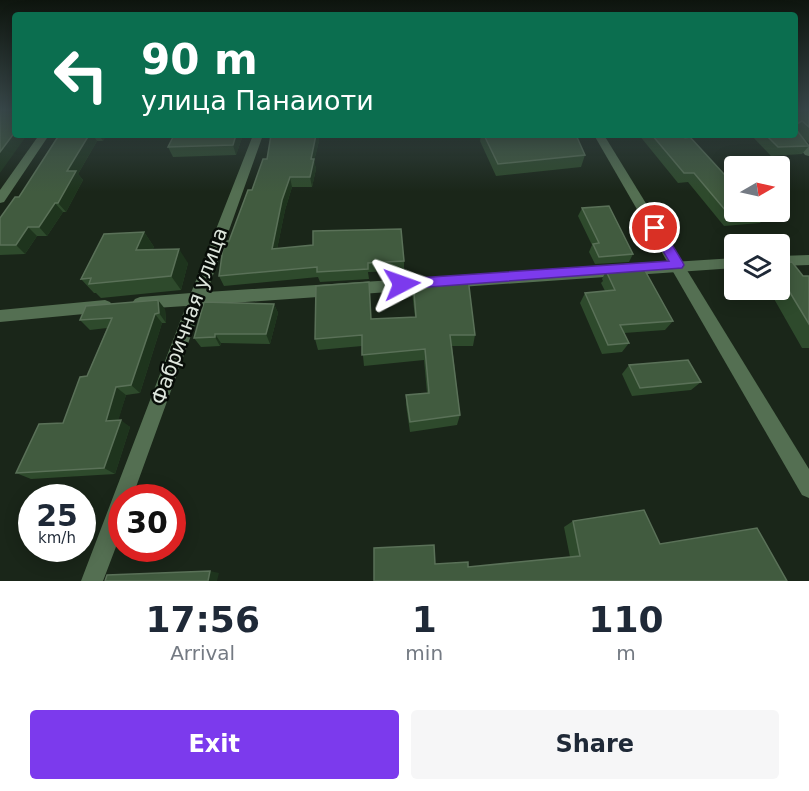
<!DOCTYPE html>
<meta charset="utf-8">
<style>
:root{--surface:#fff;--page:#f6f6f7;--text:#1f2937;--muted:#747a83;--accent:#7c3aed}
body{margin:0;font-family:"DejaVu Sans",sans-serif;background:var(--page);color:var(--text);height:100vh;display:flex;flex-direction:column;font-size:22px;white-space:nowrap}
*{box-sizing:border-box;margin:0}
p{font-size:20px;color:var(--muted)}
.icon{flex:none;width:33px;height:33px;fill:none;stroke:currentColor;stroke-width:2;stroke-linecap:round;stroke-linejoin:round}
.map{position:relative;height:581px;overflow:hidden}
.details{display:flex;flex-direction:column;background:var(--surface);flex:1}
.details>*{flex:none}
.hud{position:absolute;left:12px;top:12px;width:786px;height:126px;border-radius:6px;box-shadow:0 3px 15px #0003;background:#0b6e4f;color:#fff;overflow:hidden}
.needle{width:39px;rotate:81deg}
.tools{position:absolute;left:724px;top:156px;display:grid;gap:12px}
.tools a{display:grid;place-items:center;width:66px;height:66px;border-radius:6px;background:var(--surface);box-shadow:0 3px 15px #0003;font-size:30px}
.speed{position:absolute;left:18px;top:484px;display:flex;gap:12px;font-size:30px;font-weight:700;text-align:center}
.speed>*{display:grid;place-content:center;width:78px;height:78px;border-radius:50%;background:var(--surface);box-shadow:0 3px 15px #0003;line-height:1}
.speed small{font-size:15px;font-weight:400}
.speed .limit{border:9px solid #d22;background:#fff;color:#111}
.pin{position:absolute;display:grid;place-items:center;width:51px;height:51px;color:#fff;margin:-26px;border:3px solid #fff;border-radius:50%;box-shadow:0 2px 6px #0007}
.me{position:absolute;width:66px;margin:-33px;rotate:86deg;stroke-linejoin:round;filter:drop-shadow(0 0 4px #0008)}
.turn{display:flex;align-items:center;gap:21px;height:126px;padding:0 30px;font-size:27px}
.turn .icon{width:78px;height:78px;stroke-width:2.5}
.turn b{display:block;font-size:42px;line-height:51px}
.eta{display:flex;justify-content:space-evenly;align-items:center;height:102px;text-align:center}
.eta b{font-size:36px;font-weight:800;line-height:42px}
.cta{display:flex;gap:12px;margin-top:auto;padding:12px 30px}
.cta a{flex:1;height:69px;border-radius:6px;background:var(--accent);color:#fff;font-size:24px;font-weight:800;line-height:69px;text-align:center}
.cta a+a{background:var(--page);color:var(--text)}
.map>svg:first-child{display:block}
</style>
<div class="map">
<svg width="809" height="581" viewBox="0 0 809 581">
<rect width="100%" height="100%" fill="#1a2619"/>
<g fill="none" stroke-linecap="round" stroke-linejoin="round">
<g fill="#546f52" fill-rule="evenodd">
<polygon points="795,132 809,146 809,156 805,155 789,135 795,135"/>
<polygon points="39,135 49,135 4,202 0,203 0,190"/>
<polygon points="253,135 263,135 207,292 735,258 735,268 202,305 132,498 122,498 122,531 103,581 81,581 186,306 140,309 135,307 132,303 135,299 140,297 191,293"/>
<polygon points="809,255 809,265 780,266 780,256"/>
<polygon points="105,300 110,302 113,306 110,310 105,312 0,322 0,310"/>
</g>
<polygon fill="#546f52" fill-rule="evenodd" points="594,135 604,135 809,469 809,498 802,495"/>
</g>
<g fill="#2e4a2c">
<polygon points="795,110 809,110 809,143 801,136 809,146 802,154 771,156 751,135 795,135"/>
<polygon points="56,135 106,135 103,141 97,141 78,174 83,180 66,212 63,212 47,236 37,236 25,254 0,255 0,218 19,197 57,137"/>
<polygon points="243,135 236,155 173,157 168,147"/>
<polygon points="271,135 318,135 319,141 314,161 316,169 312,187 292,187 285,210 277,249 404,261 404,271 368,272 369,279 320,282 318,277 224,286 219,276 229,241 267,159"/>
<polygon points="481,135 576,135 585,155 581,167 496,176 480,141"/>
<polygon points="639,135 683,135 735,212 768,213 760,223 724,226 688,182 678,183"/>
<polygon points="582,208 633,254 629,262 595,264 589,252 592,245 578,216"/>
<polygon points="144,232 154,247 152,250 188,263 181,290 101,298 96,293 94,293 81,279"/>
<polygon points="780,263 803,276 809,276 809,348 802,348 769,290 780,290"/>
<polygon points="607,269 673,321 665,330 624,333 629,343 622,352 602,354 580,303 585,293 605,291 601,283 603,281 602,279"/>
<polygon points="413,280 475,335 473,346 452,346 460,415 457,425 410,432 406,405 406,395 427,393 424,360 364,366 362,346 318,350 315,339 372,319 415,317 412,292"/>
<polygon points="274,304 278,313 270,344 221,343 220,346 201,347 194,338"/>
<polygon points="165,309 166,323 162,323 140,393 126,395 118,420 130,427 115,474 31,479 16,473 63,423 87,376 107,328 90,330 80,320"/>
<polygon points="629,365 701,382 691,390 632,396 622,374"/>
<polygon points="573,521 660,544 787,581 374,581 435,564 468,567 570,557 564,527"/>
</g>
<g fill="#1e341d">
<polygon points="15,132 15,135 27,135 0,173 0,152"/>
<polygon points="89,135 93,135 97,141 78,174 83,180 66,212 58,203 67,171"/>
<polygon points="99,135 106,135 103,141"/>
<polygon points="236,135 243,135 236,155 233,145"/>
<polygon points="316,135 318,135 319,141 314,161 316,169 312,187 310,177 311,159"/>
<polygon points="290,177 292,187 285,210 275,259 272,249 282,200"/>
<polygon points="55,203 63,212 47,236 39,227"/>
<polygon points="28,227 37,236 25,254 16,245"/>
<polygon points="144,232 154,247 146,265 136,250"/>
<polygon points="179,249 188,263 181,290 171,276"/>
<polygon points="158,300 165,309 166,323 159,313"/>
<polygon points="274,304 278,313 270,344 266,334"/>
<polygon points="155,314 162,323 140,393 131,385"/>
<polygon points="215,334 221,343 220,346 215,337"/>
<polygon points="116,387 126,395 116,428 106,421"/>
<polygon points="121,420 130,427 115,474 104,468"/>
<polygon points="210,571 219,573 217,581 208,581"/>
</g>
<g fill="#415b3f" stroke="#5a7158" stroke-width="1.5">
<polygon points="0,110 15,110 15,132 0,152"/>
<polygon points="800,110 809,110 809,127 802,121 795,125 795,111 801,111"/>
<polygon points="795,128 809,146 778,147 766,135 795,135"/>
<polygon points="59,135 89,135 67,171 76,171 58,203 55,203 39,227 28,227 16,245 0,245 0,218 15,197 19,197"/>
<polygon points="174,135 236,135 233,145 168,147"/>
<polygon points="271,135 316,135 311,159 314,159 310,177 290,177 282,200 272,249 313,245 313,231 401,229 404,261 368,263 368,269 317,272 317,267 219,276 224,241 229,241 248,190 252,190 263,159 267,159"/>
<polygon points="484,135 576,135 585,155 498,164"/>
<polygon points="652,135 683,135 685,138 690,137 735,186 735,212 766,212 768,213 731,217 694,173 684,173"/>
<polygon points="609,206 633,254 599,257 593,244 599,243 582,208"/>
<polygon points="144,232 136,250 179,249 171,276 89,284 91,278 81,279 104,234"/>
<polygon points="792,262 803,276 809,276 809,324 780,276 780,263"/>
<polygon points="643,267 673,321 620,325 629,343 608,345 585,293 615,290 607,273 609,273 607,269"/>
<polygon points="468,278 475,335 450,335 460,415 410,422 406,395 429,393 425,349 362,355 362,335 315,339 316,286 369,282 371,319 416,317 413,280"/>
<polygon points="158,300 159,313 155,314 131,385 116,387 106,421 121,420 104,468 16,473 39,424 63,423 80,377 87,376 112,318 80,320 86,306"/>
<polygon points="204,302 274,304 266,334 215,334 215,337 194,338"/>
<polygon points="688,360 701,382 640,388 629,365"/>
<polygon points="644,510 660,544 757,528 787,581 374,581 374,548 434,545 435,564 468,562 468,567 580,556 573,521"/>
<polygon points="210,571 208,581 105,581 107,575"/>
</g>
<linearGradient id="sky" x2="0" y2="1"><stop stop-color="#0e150e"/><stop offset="0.57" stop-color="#384749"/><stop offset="1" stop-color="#384749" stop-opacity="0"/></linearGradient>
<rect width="809" height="192" fill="url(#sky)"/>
<polygon fill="#7c3aed" stroke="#51269a" stroke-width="1.5" points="655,224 660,225 682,261 684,265 682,268 402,289 395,284 402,279 669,261 649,228"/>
<g text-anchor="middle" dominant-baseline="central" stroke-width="5" stroke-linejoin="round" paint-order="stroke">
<g font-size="20" fill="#dfe7de" stroke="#080d08">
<text transform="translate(189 316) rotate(-70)">Фабричная улица</text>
</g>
</g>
</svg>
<div class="tools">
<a><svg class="needle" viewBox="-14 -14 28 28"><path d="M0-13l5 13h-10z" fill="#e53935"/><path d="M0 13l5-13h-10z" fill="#747a83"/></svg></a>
<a><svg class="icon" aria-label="layers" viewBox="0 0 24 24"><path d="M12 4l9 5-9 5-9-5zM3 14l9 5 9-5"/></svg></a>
</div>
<div class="speed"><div>25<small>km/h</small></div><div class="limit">30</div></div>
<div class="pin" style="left:655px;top:228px;background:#d93025"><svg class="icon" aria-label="arrive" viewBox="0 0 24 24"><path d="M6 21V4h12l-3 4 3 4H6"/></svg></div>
<svg class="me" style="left:402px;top:284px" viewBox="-20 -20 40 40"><path d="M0-17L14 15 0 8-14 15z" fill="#7c3aed" stroke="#fff" stroke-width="4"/></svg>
<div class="hud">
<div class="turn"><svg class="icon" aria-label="left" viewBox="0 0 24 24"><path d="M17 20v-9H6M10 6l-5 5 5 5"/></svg><div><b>90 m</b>улица Панаиоти</div></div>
</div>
</div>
<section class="details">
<div class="eta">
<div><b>17:56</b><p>Arrival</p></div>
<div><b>1</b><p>min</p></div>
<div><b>110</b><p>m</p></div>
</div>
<div class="cta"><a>Exit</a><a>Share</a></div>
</section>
